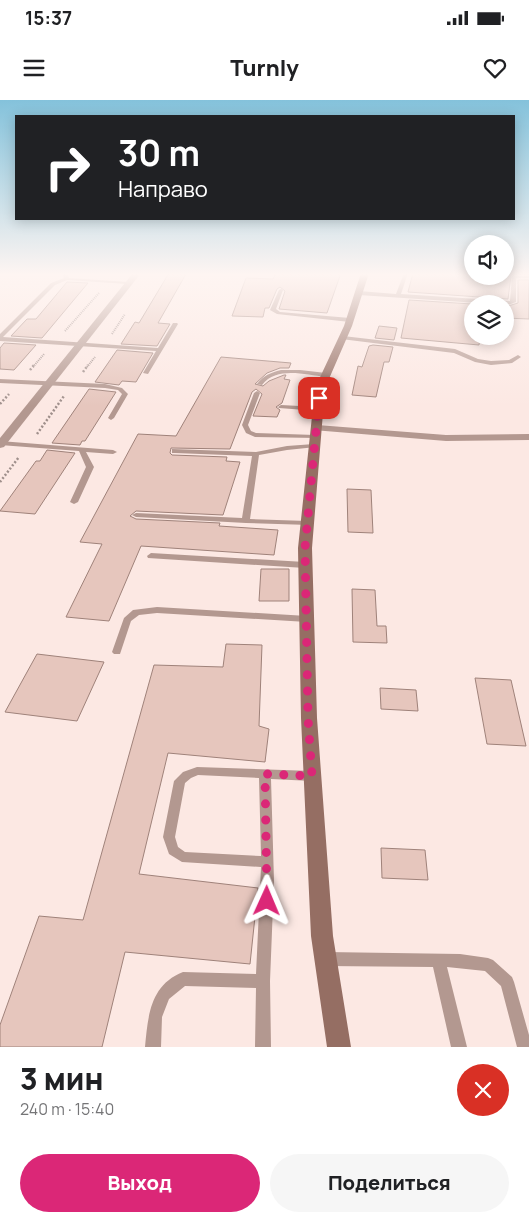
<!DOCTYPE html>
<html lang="ru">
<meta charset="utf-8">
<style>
:root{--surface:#fff;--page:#f6f6f6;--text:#202124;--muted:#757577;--accent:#db2777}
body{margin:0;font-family:Manrope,sans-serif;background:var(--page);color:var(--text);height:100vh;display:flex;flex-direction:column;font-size:19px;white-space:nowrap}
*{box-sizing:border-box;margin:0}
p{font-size:16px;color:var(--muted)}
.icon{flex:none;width:28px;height:28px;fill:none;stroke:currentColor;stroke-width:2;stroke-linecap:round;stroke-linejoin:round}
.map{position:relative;height:947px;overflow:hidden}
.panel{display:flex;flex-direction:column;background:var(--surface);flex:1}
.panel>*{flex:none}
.hud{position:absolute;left:15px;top:15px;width:500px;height:105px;border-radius:0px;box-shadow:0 2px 12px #0003;background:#202124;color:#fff;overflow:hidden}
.buttons{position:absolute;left:464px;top:135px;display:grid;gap:10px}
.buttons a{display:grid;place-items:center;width:50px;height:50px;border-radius:50%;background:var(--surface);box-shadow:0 2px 12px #0003;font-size:25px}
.pin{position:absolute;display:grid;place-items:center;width:42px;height:42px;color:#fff;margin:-21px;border-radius:10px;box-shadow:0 2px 8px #0006}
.me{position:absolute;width:55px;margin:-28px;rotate:1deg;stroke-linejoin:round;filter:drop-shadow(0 0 4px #0008)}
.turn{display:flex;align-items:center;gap:18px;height:105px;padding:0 20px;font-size:22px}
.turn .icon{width:65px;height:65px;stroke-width:2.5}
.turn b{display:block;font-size:35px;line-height:42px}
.round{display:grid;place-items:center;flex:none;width:52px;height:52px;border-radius:26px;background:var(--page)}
.overview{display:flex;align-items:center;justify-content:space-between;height:85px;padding:0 20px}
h1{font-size:30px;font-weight:800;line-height:38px}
.primary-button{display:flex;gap:10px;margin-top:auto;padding:10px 20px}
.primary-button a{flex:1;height:58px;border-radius:30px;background:var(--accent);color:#fff;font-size:20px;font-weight:800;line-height:58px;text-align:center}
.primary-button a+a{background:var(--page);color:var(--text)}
.status{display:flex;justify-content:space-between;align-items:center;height:35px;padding:0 25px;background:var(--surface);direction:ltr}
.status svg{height:14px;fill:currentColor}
header{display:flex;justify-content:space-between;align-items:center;height:65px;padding:0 20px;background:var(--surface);font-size:22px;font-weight:800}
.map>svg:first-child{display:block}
</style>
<div class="status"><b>15:37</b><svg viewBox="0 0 49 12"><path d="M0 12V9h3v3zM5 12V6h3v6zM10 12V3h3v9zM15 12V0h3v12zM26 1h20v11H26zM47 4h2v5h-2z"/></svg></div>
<header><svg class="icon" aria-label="menu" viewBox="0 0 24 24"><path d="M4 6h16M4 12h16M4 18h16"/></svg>Turnly<svg class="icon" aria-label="heart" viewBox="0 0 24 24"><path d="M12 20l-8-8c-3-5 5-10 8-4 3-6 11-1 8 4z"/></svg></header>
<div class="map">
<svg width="529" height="947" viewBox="0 0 529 947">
<rect width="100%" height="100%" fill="#fce8e3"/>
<g fill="#e6c6bd" stroke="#9f827a">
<polygon points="169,173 186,174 158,223 170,224 157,246 121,244 135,222 139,223"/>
<polygon points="276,173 341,173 327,213 279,209 285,191 280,187 277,189 269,208 265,208 263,217 232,216 246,178 273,179"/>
<polygon points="413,173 472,173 472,176 505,176 505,173 529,174 511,175 508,199 408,192"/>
<polygon points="518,180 529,180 529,219 505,218 505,207 518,203"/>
<polygon points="67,182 88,183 42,238 11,236 27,219 36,219"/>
<polygon points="409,200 472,204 472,236 480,236 479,245 401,238"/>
<polygon points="379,226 397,228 394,240 375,238"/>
<polygon points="4,243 36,245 14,270 0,269 0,248"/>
<polygon points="373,245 393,247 389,262 384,262 376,297 352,295 358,266 362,267 369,246"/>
<polygon points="117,250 153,253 136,282 122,281 119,285 95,282"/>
<polygon points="221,257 291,263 289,268 280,268 267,273 255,284 263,286 269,281 284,275 286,275 284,279 290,280 282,303 276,307 280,310 277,317 253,316 262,294 256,289 252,292 230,349 171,348 170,353 172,355 227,357 226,361 240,362 223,415 136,411 130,416 136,419 220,423 219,426 278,430 274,455 141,446 109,521 66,517 102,444 80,442 138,334 176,336"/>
<polygon points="89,289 116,292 85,341 82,341 80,345 52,343"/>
<polygon points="47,350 75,353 35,414 0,411 36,361 40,361"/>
<polygon points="347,389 371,390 373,433 348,432"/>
<polygon points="261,469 289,469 289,501 259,501"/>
<polygon points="352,489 375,490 377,526 386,526 387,543 353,542"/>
<polygon points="226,544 262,545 259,626 269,629 265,662 168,653 139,774 258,788 250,864 125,852 102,947 0,947 0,925 39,816 83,820 154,565 223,567"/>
<polygon points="37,554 104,562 77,621 5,612"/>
<polygon points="475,578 511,580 526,646 487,644"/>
<polygon points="380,588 416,590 418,611 381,609"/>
<polygon points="381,748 425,750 428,780 382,778"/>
</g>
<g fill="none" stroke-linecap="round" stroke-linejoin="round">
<g stroke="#9f8f8b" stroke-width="2" stroke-dasharray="1 1" stroke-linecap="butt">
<polyline points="65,231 99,193"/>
<polyline points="112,234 125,214"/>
<polyline points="33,267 44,254"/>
<polyline points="87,267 95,257"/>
</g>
<g stroke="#9f8f8b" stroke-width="2.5" stroke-dasharray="2 2" stroke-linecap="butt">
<polyline points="30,270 34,265"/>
<polyline points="83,272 88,265"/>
<polyline points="0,304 9,294"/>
<polyline points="37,334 64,296"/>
<polyline points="0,382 19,357"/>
</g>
<g fill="#b39890" fill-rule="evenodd">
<polygon points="62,173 67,173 69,178 128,182 130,183 128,184 67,180 55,185 3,237 158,248 173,223 177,223 178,224 148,274 143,273 156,251 0,241 0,234 51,183 64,178"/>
<polygon points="404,173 408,173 401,194 508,201 510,201 512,176 529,176 529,178 516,178 516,202 508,205 359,195 356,193 359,191 396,194"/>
<polygon points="281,189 283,190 276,209 280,212 350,218 353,220 350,222 277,214 270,210 279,190"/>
<polygon points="343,236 455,249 478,259 491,261 509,260 518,255 521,257 512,263 491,265 475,262 454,253 341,239 341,237"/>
<path d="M 281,270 L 300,270 L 326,273 L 329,275 L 326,277 C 305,275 277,266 262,285 L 257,284 C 264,275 270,273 281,270 Z"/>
<polygon points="0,279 105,284 122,288 128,294 114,318 111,320 108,318 122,294 118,290 105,288 0,283"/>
<polygon points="257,291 260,293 248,325 251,331 256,333 315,335 317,336 317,338 255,337 246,333 242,325 254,293"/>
<polygon points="281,305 318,307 321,309 318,311 279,308 278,307"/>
<polygon points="0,341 113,350 117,352 113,354 86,352 94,367 78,402 74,404 70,402 86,367 79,351 0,345"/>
<polygon points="314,344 318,346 316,347 287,350 259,355 250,419 307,421 311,423 310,425 246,423 136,417 132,415 136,413 242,418 252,356 175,353 172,353 172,349 256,352 287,346"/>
<polygon points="151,453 305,462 309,465 305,468 148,458 147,456"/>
<polygon points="157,507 307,516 312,519 307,522 157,513 139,515 131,521 120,554 114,554 112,552 124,518 133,510"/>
<path d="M 197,667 L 312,671 L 316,673 L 318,676 L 316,679 L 312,681 L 271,679 L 274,781 L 270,881 L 271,947 L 255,947 L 256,888 L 185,886 L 169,899 L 162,917 L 161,947 L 145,947 C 148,916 150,885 183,872 L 256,874 L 261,767 L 182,762 L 169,754 L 163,737 L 174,681 L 183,672 ZM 198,675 L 259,678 L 261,756 L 185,752 L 178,747 L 175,737 L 185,683 L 191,678 Z"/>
<polygon points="326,852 460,854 488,858 493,860 512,877 514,882 529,935 529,947 517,947 501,886 485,871 447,867 467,947 451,947 433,867 326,866 321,864 319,859 321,854"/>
</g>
<g fill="#b39890" fill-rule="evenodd">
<polygon points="133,173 141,173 4,347 0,348 0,338"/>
<polygon points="317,325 446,335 529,334 529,340 446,341 313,330 312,328 313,326"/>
</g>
<polygon fill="#956e63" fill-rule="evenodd" points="361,173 369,173 352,226 325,288 312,448 317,618 333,836 351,947 327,947 311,836 301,618 298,448 315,288 344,226"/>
</g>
<linearGradient id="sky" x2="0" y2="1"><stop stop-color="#84c2db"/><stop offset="0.57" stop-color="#fef5f2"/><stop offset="1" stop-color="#fef5f2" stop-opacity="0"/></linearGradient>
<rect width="529" height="306" fill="url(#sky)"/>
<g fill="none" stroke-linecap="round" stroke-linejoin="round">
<polyline stroke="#db2777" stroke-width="9" stroke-dasharray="0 16.2" points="267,801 265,674 312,676 308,618 305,448 319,298"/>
</g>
</svg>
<div class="buttons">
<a><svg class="icon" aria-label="sound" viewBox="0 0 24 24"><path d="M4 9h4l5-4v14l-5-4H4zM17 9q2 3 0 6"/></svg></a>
<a><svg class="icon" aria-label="layers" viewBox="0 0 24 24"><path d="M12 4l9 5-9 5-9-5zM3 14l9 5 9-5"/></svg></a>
</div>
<div class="pin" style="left:319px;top:298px;background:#d93025"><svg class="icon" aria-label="arrive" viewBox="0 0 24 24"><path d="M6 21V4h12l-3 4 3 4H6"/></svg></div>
<svg class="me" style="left:267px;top:801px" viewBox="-20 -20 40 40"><path d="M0-17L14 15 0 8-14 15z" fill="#db2777" stroke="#fff" stroke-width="4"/></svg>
<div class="hud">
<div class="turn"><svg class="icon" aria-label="right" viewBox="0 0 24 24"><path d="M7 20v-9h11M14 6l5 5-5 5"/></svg><div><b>30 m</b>Направо</div></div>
</div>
</div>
<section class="panel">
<div class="overview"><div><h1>3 мин</h1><p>240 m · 15:40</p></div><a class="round" style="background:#d93025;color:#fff"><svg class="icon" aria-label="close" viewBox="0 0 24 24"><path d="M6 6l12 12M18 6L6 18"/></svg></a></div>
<div class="primary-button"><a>Выход</a><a>Поделиться</a></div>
</section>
